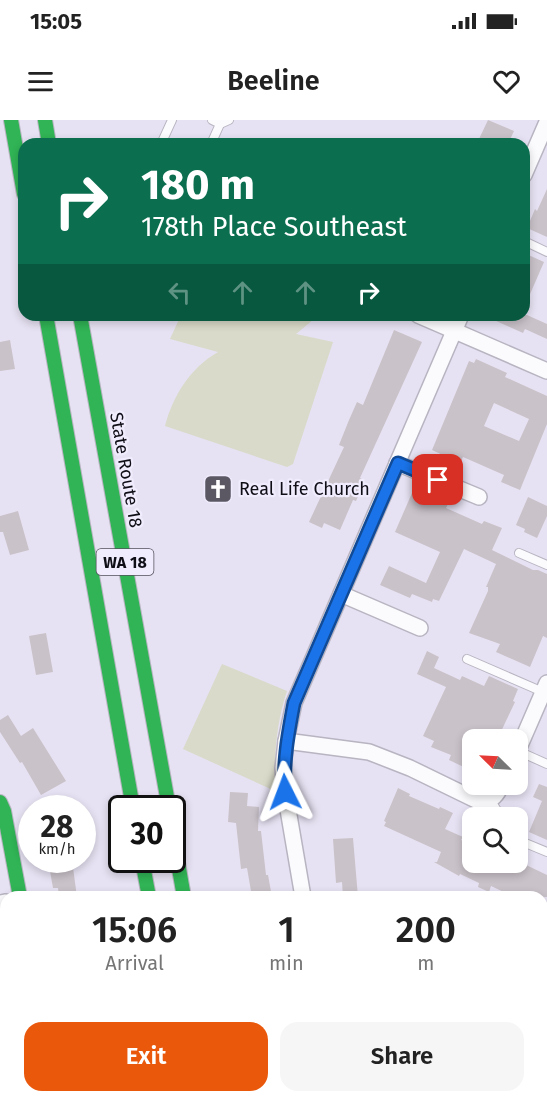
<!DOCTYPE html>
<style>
:root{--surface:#fff;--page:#f6f6f6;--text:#222;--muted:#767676;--accent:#ea580c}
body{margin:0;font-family:"Fira Sans",sans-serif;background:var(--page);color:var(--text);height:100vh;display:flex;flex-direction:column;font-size:22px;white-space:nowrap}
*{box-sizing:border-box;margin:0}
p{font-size:20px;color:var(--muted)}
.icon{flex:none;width:33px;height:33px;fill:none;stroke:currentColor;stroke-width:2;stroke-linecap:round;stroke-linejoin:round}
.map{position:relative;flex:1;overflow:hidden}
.side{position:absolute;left:0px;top:771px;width:548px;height:212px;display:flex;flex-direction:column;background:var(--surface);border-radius:18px 18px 0 0;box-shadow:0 3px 9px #0003}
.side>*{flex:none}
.banner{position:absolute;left:18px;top:18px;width:512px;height:183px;border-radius:18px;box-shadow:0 3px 9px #0003;background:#0b6e4f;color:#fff;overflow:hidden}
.needle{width:39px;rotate:294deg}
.controls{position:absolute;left:462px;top:609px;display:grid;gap:12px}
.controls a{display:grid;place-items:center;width:66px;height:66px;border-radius:12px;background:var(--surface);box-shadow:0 3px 9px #0003;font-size:30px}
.speed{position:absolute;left:18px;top:675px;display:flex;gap:12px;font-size:30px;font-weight:700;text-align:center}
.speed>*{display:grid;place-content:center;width:78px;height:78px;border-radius:50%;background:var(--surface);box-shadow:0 3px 9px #0003;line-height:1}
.speed small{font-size:15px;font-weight:400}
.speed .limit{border:3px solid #111;border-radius:9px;background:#fff;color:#111}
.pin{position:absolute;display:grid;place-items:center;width:51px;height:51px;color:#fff;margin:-26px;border-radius:12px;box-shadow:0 3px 9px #0006}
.me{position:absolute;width:66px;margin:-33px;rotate:357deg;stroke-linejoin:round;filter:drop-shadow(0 0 4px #0008)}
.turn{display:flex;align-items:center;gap:21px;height:126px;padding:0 24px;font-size:27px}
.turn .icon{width:78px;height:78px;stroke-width:2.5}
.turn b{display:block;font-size:42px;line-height:51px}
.lanes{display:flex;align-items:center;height:57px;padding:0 24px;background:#0003;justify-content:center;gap:30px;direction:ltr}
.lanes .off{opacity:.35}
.eta{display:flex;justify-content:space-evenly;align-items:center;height:102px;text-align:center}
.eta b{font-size:36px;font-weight:600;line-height:42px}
.primary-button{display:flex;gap:12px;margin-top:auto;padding:12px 24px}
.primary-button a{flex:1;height:69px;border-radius:18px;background:var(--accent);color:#fff;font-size:24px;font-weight:600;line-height:69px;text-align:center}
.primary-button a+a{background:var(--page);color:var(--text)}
.status{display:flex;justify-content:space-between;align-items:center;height:42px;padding:0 30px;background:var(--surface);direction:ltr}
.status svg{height:16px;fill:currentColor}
header{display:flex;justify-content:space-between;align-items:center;height:78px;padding:0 24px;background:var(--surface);font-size:27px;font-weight:600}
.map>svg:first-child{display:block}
</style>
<div class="status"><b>15:05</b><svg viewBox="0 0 49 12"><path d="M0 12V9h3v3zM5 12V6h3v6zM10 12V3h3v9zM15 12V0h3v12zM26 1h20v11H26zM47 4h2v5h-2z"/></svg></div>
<header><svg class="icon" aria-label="menu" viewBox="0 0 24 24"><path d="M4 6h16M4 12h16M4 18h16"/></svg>Beeline<svg class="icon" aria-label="heart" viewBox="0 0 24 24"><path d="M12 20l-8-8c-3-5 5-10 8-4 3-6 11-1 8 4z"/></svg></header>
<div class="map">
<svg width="547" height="982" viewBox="0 0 547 982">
<rect width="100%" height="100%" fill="#e7e2f3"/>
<g fill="#d9dac9">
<path d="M 181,195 L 319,195 L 296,214 L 333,222 L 293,344 L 287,347 L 165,306 C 173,276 190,248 218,232 L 170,219 Z"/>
<path d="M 222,544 L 287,571 C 276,604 274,636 275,671 L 183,629 Z"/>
</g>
<g fill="#cac2c9" fill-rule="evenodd">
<polygon points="488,0 514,11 508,24 489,24 479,19"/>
<polygon points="547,69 547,117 527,108 535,89 537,91"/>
<polygon points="524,133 544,142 524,188"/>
<polygon points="483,195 527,195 547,204 547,219 525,209 523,213"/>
<polygon points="394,210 422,222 360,358 365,361 356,381 353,380 340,410 324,403 322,408 309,402 344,327 339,325 349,300 357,282 363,285"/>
<polygon points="10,220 15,249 0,251 0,222"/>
<path d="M 476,239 L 507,253 L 505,257 L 547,276 L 547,304 L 520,370 L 501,362 L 504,355 L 463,337 L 460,343 L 432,330 L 469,241 L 474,243 ZM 494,283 L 529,299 L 519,321 L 484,306 Z"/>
<polygon points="418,370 448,384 446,388 482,404 484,401 502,408 492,430 533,450 538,450 547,454 547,518 543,516 530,547 496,532 500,524 469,513 488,471 488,467 486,467 496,444 464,429 439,481 433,479 432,482 412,474 410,478 380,465 389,446 426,463 440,432 395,412 412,373 416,374"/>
<polygon points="528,377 547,386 547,396 537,418 524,412 525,409 516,405"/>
<polygon points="18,391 29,430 10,435 3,412 0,412 0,396"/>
<polygon points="46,513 53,552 36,555 29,516"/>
<polygon points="427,531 439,537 434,548 460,560 462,556 484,566 489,556 518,569 513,581 515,582 497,620 486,620 472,613 472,651 449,640 451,635 431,627 434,621 423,616 446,567 417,554"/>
<polygon points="8,595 21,616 33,608 66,661 41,675 22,642 20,643 0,612 0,600"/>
<polygon points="539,664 547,667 547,720 529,712 542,681 533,677"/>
<polygon points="398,668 410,674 409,676 439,689 440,687 453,693 445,709 463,717 461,720 472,724 465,742 520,742 547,755 547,777 514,777 491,766 489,772 478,767 479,763 460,754 459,756 434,742 437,742 441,732 384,706 386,702 384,701"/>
<polygon points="230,672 248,673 247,686 259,687 258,711 261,711 266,755 268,755 272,777 252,777 247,748 241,749 236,703 228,702"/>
<polygon points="353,718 358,777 343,777 342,762 336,763 333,719"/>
<polygon points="48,740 72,740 77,777 59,777 58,768 53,768"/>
</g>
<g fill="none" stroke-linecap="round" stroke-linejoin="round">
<g stroke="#b8b4c1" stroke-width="10">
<g id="lane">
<polyline points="220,4 229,0"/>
<polyline points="161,24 172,0"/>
<polyline points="211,24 220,4 212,0"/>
<polyline points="524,121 547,132"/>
<polyline points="519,433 547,445"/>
<polyline points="467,539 543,572"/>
<polyline points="518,631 547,644"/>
<polyline points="491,681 502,698"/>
<polyline points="518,720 547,732"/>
</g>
</g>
<g stroke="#b8b4c1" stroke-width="18">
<g id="street">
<polyline points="524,55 547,2"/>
<polyline points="418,195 547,251"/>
<polyline points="397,343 479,377"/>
<polyline points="341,474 420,508"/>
<path d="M 286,621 L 369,632 L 410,648 L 482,683 C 493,680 497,675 502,664"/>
<polyline points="518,630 547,563"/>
<polyline points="303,777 285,672 283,648 286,621 294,583 461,195"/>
<polyline points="0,783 6,782"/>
<polyline points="542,897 547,899"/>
<polyline points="342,976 343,982"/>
<polyline points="0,980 16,976"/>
</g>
</g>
<g stroke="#b8b4c1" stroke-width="16">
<g id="fast">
<polyline points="11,0 24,74"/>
<polyline points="45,0 49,24"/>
<polyline points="46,195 133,688"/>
<polyline points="80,195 169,688"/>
<polyline points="0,682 4,691 20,777"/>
<polyline points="172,709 184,777"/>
<polyline points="142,740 149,777"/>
<polyline points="185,976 185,982"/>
</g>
</g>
<g stroke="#b8b4c1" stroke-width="16">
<polyline id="slow" points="220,976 221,982"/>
</g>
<g stroke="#b8b4c1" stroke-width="16">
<polyline id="jam" points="57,976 58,982"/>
</g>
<use href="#lane" stroke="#fbfbfd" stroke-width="8"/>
<use href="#street" stroke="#fbfbfd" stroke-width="15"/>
<use href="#fast" stroke="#30b455" stroke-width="14"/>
<use href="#slow" stroke="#ff9f0a" stroke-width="14"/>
<use href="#jam" stroke="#e5322d" stroke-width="14"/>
</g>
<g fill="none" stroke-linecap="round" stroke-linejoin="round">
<g stroke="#114b97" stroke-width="15">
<path id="route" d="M 285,672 C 283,641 288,614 294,583 L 398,343 L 438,360"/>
</g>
<use href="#route" stroke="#1a73e8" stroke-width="10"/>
</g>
<defs>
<g id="church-square" transform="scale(1.5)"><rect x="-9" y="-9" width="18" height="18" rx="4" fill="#5b5863" stroke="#f0ecfd"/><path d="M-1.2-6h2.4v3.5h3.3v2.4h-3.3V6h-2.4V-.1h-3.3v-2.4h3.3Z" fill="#fff"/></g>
</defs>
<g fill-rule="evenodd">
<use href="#church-square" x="218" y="369"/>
</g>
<g text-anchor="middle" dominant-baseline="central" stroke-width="4.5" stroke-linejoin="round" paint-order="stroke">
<rect fill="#f0ecfd" stroke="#52505b" stroke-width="1.5" x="96.5" y="429" width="57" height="26" rx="4.5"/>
<g font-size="16" font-weight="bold" fill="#0f0d16">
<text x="125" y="442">WA 18</text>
</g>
<g font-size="18" fill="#0f0d16" stroke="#f0ecfd">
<text transform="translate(126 350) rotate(80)">State Route 18</text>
</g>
<g font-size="18" fill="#0f0d16" stroke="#f0ecfd" text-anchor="start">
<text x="239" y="369">Real Life Church</text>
</g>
</g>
</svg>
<div class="controls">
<a><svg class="needle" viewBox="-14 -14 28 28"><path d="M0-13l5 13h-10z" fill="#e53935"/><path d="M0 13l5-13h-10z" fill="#767676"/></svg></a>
<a><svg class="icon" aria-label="search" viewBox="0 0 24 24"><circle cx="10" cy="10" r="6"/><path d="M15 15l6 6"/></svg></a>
</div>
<div class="speed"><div>28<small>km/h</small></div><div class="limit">30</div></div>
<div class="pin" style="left:438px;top:360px;background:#d93025"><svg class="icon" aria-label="arrive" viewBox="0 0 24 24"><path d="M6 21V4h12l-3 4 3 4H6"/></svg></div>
<svg class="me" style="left:285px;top:672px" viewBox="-20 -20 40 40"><path d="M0-17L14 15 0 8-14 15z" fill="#1a73e8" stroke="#fff" stroke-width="4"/></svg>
<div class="banner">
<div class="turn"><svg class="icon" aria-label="right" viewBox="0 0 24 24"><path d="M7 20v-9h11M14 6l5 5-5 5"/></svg><div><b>180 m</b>178th Place Southeast</div></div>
<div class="lanes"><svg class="icon off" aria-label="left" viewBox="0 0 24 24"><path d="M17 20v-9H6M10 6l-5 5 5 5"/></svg><svg class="icon off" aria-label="ahead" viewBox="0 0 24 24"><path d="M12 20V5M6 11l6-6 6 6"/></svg><svg class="icon off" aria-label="ahead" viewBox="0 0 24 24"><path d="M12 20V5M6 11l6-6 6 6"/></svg><svg class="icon" aria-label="right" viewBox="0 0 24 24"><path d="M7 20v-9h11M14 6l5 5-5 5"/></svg></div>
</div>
<section class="side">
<div class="eta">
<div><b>15:06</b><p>Arrival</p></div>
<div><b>1</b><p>min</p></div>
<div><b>200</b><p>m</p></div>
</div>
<div class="primary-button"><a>Exit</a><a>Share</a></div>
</section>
</div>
